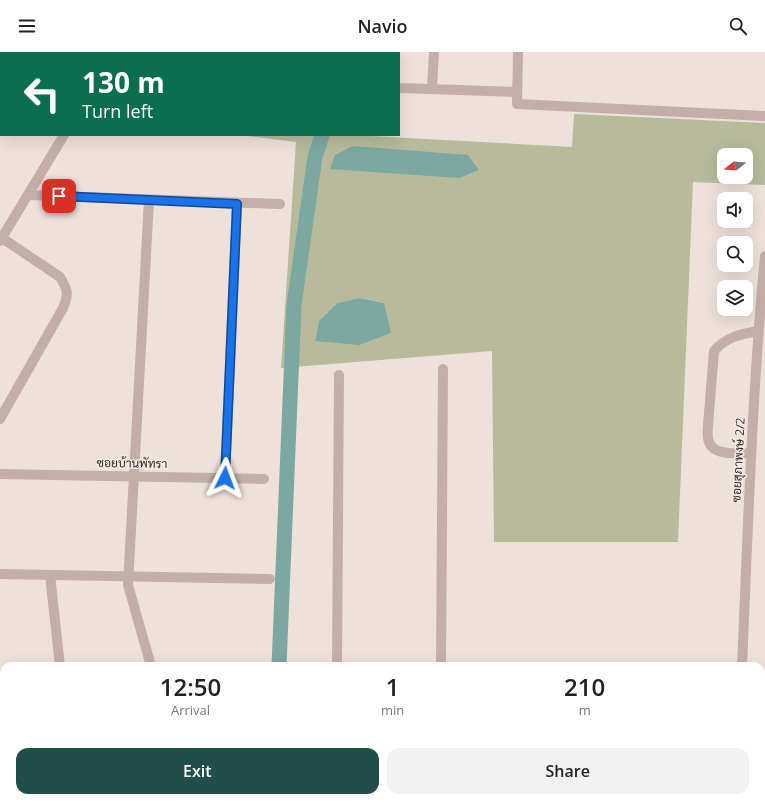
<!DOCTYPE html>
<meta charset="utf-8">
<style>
:root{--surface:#fff;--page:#f2f2f2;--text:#222;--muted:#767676;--accent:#224e49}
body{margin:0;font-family:"Open Sans",Sarabun,sans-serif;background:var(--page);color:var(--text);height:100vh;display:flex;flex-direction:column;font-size:15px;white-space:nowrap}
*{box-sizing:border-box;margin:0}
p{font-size:13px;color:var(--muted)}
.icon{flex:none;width:22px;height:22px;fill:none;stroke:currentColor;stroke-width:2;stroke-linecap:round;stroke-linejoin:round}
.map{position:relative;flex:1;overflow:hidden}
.panel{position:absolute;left:0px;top:610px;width:765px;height:140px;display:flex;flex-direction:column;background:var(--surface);border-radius:12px 12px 0 0;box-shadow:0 4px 16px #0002}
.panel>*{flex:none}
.banner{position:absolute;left:0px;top:0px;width:400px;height:84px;box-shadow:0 4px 16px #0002;background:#0b6e4f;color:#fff;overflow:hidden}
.needle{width:26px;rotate:253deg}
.controls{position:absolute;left:717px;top:96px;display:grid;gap:8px}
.controls a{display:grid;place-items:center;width:36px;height:36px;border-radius:8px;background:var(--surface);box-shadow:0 4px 16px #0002;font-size:20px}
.pin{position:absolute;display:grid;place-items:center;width:34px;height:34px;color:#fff;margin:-17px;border-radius:8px;box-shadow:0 2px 6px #0006}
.me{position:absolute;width:44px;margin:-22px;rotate:3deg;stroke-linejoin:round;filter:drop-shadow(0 0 3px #0008)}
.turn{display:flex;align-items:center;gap:14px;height:84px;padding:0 16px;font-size:18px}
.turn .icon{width:52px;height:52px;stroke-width:2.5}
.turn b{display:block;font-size:28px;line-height:34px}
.eta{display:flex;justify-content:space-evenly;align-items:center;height:68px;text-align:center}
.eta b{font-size:24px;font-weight:600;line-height:28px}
.action{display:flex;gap:8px;margin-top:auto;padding:8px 16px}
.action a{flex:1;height:46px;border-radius:12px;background:var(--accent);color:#fff;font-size:16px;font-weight:600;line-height:46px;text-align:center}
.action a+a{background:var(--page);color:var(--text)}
header{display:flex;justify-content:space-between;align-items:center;height:52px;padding:0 16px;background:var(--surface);font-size:18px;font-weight:600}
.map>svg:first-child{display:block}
</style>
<header><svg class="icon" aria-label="menu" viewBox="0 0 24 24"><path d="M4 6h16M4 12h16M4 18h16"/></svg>Navio<svg class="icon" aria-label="search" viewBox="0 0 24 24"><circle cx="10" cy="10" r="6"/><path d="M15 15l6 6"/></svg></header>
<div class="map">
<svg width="765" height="750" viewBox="0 0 765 750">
<rect width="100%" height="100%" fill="#eee1da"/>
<g fill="#b7bb9c" fill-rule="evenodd">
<polygon points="103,0 325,0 325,1"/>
<path d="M 574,62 L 765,71 L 765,133 L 693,130 L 678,490 L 494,490 L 492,299 L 281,316 L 296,90 L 240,83 L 352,83 L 572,95 ZM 724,103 L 746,103 L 746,125 L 724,125 ZM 361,246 L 384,251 L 315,289 L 319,269 L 337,251 Z"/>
<rect x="490" y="746" width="58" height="4"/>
<rect x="613" y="746" width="108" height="4"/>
</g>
<g fill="#7da7a1">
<polygon points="353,94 468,103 479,118 459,126 330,117 335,103"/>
<polygon points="360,246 384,251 391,281 359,293 315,289 319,269 337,251"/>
</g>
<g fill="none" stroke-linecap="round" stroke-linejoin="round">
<g stroke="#7da7a1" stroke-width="15">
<polyline points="331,1 331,0"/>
<polyline points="279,614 294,253 315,105 322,83"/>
<polyline points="265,750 266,746"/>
</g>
<g stroke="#c4afa8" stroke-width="10">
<polyline points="518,0 517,52 765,64"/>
<polyline points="349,1 349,0"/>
<polyline points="399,36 517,40"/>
<polyline points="432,37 434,0"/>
<polyline points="29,143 280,152"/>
<polyline points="149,148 128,533 151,614"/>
<polyline points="0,189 64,83"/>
<path d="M 0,367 L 63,256 C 69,242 68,238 60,225 L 2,186"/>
<path d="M 751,401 C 737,401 710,405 708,386 C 707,382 708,377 708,373 L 714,299 C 726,285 741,282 758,279"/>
<polyline points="0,422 264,427"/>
<polyline points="225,426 237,152"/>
<polyline points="0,522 270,527"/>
<polyline points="50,523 60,614"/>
<polyline points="337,614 339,323"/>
<polyline points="441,614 443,317"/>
<path d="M 742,614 C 748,477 752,340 765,204"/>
<polyline points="74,746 75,750"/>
<polyline points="167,746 168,750"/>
<polyline points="528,746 528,750"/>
<polyline points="337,750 337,746"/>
<polyline points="440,750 440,746"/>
<polyline points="737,750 737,746"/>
</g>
</g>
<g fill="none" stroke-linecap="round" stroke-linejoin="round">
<g stroke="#114b97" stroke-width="10">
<polyline id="route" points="59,144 237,152 225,426"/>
</g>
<use href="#route" stroke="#1a73e8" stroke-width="7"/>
</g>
<g text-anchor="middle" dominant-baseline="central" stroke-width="3" stroke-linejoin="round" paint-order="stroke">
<g font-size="12" fill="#322827" stroke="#f6ece6">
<text transform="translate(738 408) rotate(-87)">ซอยสุภาพงษ์ 2/2</text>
<text transform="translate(132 411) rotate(1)">ซอยบ้านพัทรา</text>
</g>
</g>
</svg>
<div class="controls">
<a><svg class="needle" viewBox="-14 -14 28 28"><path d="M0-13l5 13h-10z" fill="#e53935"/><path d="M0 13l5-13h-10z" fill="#767676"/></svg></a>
<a><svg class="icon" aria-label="sound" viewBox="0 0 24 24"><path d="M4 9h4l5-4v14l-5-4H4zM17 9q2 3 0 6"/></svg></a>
<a><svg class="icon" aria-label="search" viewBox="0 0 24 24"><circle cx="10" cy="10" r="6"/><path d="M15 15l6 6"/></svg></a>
<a><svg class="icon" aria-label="layers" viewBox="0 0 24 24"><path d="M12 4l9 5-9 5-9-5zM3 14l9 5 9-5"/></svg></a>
</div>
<div class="pin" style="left:59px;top:144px;background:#d93025"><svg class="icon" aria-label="arrive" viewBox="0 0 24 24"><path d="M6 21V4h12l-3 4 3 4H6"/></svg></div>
<svg class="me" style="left:225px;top:426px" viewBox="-20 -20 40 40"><path d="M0-17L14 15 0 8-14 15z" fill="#1a73e8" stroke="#fff" stroke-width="4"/></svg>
<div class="banner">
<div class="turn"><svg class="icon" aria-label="left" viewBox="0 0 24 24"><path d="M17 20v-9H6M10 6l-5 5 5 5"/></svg><div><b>130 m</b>Turn left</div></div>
</div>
<section class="panel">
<div class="eta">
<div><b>12:50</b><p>Arrival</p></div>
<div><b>1</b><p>min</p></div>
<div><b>210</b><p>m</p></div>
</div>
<div class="action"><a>Exit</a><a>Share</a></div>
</section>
</div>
